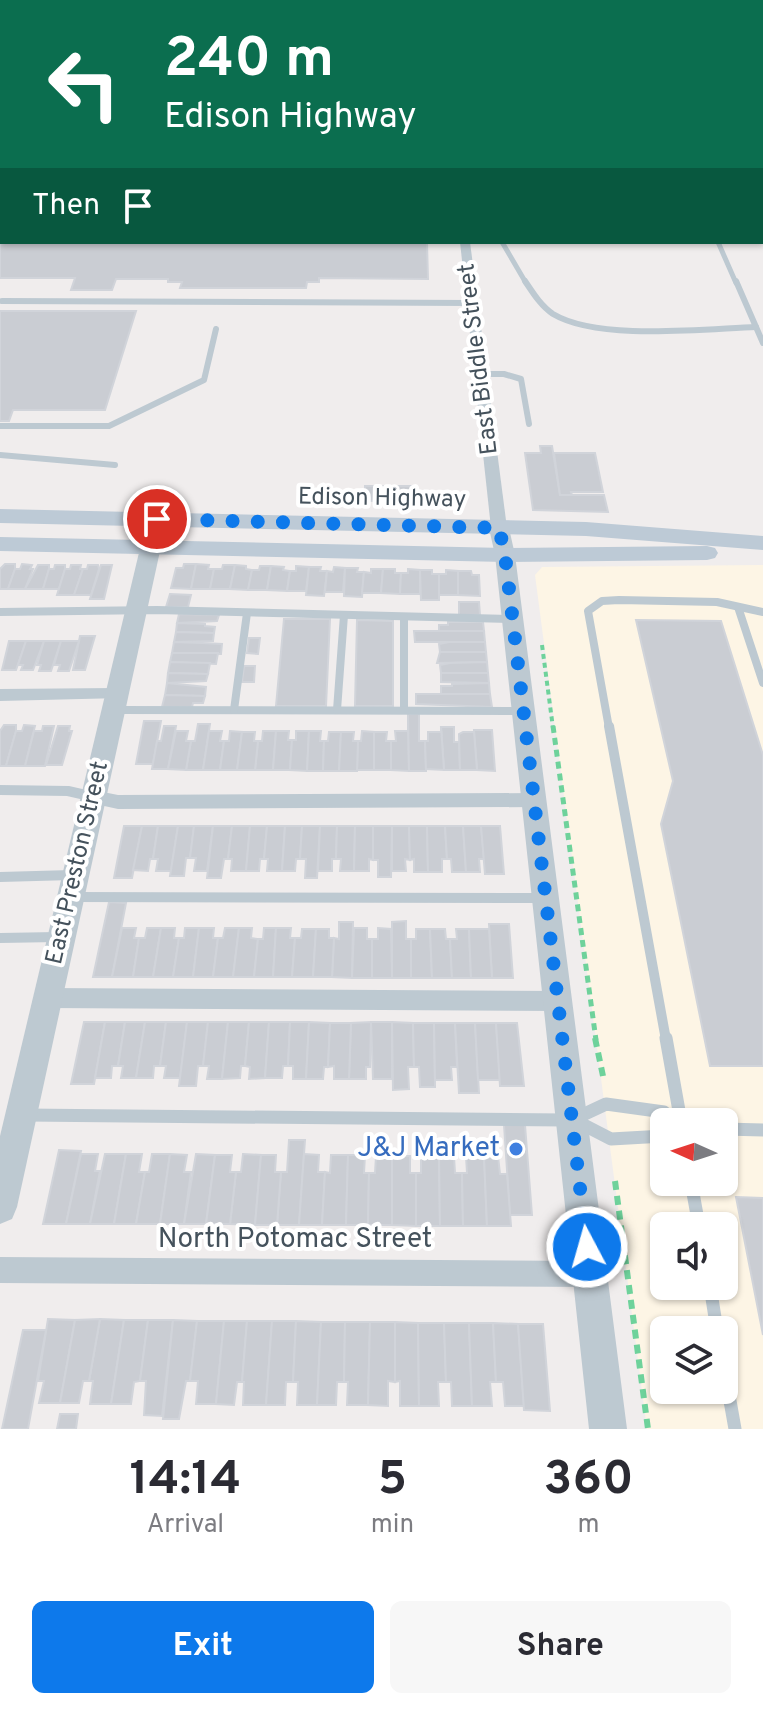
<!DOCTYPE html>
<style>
:root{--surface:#fff;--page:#f7f7f7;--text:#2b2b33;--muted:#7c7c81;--accent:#0d79eb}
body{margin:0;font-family:Overpass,sans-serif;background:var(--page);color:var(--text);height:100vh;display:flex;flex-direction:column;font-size:30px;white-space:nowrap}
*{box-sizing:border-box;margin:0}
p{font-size:26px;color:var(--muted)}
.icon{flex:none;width:44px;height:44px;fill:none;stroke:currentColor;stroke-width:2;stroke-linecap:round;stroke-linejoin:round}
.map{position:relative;height:1429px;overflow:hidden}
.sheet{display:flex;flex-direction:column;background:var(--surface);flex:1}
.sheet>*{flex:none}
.top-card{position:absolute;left:0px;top:0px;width:764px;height:244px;box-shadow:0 2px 6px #0004;background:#0b6e4f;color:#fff;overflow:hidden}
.needle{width:52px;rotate:273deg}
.fabs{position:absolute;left:650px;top:1108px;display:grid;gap:16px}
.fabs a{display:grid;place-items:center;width:88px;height:88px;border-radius:12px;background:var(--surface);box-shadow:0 2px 6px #0004;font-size:40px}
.pin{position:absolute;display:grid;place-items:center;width:68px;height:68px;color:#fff;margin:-34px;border:4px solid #fff;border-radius:50%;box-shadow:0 2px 8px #0007}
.me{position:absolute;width:88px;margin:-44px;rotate:354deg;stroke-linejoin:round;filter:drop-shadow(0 0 6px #0008)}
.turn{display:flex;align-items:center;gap:28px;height:168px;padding:0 32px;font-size:36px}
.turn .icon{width:104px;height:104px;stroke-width:2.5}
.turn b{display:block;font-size:56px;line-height:68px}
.then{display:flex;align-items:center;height:76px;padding:0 32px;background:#0003;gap:16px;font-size:30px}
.eta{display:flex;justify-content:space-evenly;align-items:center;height:136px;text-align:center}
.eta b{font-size:48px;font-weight:700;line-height:56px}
.cta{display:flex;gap:16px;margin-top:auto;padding:16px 32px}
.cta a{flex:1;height:92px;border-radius:12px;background:var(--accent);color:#fff;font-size:32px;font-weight:700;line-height:92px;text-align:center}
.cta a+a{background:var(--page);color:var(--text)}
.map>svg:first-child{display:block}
</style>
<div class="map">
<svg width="763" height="1429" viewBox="0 0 763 1429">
<rect width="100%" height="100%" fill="#f0eded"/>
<path fill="#fdf5e5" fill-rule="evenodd" d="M 763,565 L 763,1429 L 647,1429 L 535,575 L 542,567 ZM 664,1122 L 724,1122 L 724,1182 L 664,1182 ZM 664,1226 L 724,1226 L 724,1286 L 664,1286 ZM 664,1330 L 724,1330 L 724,1390 L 664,1390 Z"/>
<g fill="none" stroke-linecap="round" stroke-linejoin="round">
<polyline stroke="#82e0f1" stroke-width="4" points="0,192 2,189"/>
</g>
<g fill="#cacdd3" stroke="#d1d4da" stroke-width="2">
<polygon points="0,226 2,242 427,243 428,279 319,278 319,282 307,282 306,288 180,288 182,282 168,282 168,279 116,279 112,290 71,290 75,278 0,278"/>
<polygon points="0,311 136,311 105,410 13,410 9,421 0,421"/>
<polygon points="540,446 552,446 560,495 604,495 608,512 533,510 525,453 541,453"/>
<polygon points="554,453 595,453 603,492 571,492 572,495 560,495"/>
<polygon points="365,486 413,486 413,500 365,501"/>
<polygon points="5,564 15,564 15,569 8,589 0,589 0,569"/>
<polygon points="22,564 32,565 30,569 33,569 25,589 8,589 15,569 20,569"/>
<polygon points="184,564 196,564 191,589 171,588 176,568 183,568"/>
<polygon points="196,564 209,565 208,569 214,569 210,589 191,589"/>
<polygon points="38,565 49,565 49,569 43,589 25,589"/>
<polygon points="55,565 65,565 65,569 59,589 43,589 49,569 54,569"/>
<polygon points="71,565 81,565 80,569 83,569 74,595 57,595 65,569 70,569"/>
<polygon points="88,565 98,565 99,569 91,595 74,595 83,569 87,569"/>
<polygon points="101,565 112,565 104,599 90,599"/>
<polygon points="223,565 235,565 230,589 210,589 214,569 222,569"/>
<polygon points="235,565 246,566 246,569 252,570 248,590 230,589"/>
<polygon points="260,566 271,566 267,590 248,590 252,570 259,570"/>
<polygon points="271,566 284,567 283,570 290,571 287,591 267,590"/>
<polygon points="296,566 309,567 306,591 287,591 290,571 296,571"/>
<polygon points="309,567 321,567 320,571 327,571 324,596 306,595"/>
<polygon points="334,567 345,568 343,592 325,592 327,571 333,572"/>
<polygon points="345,568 358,568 357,572 364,572 362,597 344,596"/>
<polygon points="371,569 383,569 381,593 362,593 364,572 371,573"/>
<polygon points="383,569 395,569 395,573 401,573 400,594 381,593"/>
<polygon points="408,569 420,570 420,594 400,594 401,573 408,573"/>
<polygon points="420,570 432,570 432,574 439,574 439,600 421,600"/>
<polygon points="446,570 458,571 458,595 439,595 439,574 446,574"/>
<polygon points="458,571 471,571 472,575 479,575 480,596 458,595"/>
<polygon points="170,594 191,595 188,607 166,607"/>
<polygon points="459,602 479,602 480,615 459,615"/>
<polygon points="179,614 219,615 217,621 177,623"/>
<polygon points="284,619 330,619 326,706 276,706"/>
<polygon points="357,620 393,621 393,706 355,706"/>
<polygon points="636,620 721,621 763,755 763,1066 710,1066 661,824 673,781"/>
<polygon points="448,622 483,622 484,631 439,631 439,625 448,625"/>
<polygon points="177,623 205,624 205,626 215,627 214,633 176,632"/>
<polygon points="414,631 484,631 485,642 415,642"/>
<polygon points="176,632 214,633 213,641 174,642"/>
<polygon points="80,636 95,636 85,670 73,670"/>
<polygon points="249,638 260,638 258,654 247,653"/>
<polygon points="9,641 26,641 16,670 2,670"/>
<polygon points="26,641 44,641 33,670 21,670 23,665 18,665"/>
<polygon points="44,641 61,641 51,671 39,671 41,665 37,665"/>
<polygon points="61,641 79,641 69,671 58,671 60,665 54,665"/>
<polygon points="174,642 202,643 222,644 221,654 172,653"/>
<polygon points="449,642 485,642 486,652 440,652 439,644"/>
<polygon points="440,652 486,652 487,662 437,663"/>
<polygon points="172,653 218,653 216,664 170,662"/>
<polygon points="170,662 210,663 208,674 168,673"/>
<polygon points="487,662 488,673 441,673 440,665 450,663"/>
<polygon points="244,666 255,666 254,682 242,682"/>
<polygon points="168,673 208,674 206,681 167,683"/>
<polygon points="441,673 488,673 489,683 441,682"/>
<polygon points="167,683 206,687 205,696 165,695"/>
<polygon points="489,683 490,694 441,694 441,686 452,686 452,684"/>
<polygon points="416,694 490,694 492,707 416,704"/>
<polygon points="165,695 205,696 203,703 193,703 192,707 162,707"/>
<polygon points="408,714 409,771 391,770 391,741 396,741 395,731 408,731"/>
<polygon points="408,714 419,714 419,741 425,741 426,771 409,771"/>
<polygon points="144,721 161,721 153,764 136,764"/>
<polygon points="198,724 210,724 203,770 186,770 191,741 195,741"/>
<polygon points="4,725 16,725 16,731 6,766 0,766 0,731"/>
<polygon points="24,725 35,726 25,766 6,766 16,731 22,731"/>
<polygon points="43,726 54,726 45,766 25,766 34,731 42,731"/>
<polygon points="58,726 70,726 69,731 72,731 62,765 46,765"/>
<polygon points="164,726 176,726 168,769 152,769 157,741 161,741"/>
<polygon points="441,727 454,727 454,742 459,742 460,770 444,770"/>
<polygon points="441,727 444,770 426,769 425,741 428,741 428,732 441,732"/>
<polygon points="474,730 492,730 495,771 477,770"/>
<polygon points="176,731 188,731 186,741 191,741 186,770 168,769"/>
<polygon points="209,731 222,731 220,741 224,741 220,770 203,770"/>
<polygon points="230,731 242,732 237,770 220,770 224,741 229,741"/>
<polygon points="263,731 276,731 273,770 255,770 258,741 262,741"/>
<polygon points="276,731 289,731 288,740 292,740 290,770 273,770"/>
<polygon points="296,731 309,731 307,771 290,770 292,740 296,740"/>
<polygon points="309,731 321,731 320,741 324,741 323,771 307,771"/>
<polygon points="362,731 374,732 374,770 357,770 358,741 361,741"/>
<polygon points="242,732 255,732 254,741 258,741 255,770 237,770"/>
<polygon points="329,732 341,732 339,771 323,771 324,741 328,741"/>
<polygon points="341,732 354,732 353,741 358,741 357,771 339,771"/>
<polygon points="374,732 387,732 386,741 391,741 391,770 374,770"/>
<polygon points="463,732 474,732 477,770 460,770 459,734"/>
<polygon points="124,826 142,826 132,878 114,878"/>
<polygon points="142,826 158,826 153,859 150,859 148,871 133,870"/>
<polygon points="158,826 178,826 171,871 156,871 158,859 153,859"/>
<polygon points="178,826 194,826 190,858 186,858 184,876 170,876"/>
<polygon points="194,826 213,826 207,871 194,871 196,858 190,858"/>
<polygon points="213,826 232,826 228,859 224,859 221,878 207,878"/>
<polygon points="232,826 250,826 246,871 231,871 232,859 228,859"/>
<polygon points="250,826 267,826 264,859 260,859 259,871 246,871"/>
<polygon points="267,826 285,826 282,871 267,871 268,859 264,859"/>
<polygon points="285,826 302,826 300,859 296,859 295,871 282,871"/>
<polygon points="302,826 320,826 317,878 305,878 306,859 300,859"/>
<polygon points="320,826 337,826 336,859 332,859 332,871 318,871"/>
<polygon points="337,826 355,826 354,871 340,871 341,859 336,859"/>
<polygon points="355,826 373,826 373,860 369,859 369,871 354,871"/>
<polygon points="373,826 392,826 391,877 378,877 378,860 373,860"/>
<polygon points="392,826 409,826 410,860 405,859 406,871 392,871"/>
<polygon points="409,826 427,826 428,872 414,872 414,859 410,860"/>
<polygon points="427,826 445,826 447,859 442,859 442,872 428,872"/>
<polygon points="445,826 463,826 466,872 452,872 451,859 447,859"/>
<polygon points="463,826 481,826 484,859 479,859 480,872 466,872"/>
<polygon points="481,826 500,826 504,874 485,874"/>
<polygon points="109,902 126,903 112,977 93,977"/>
<polygon points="406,921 406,939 411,939 411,978 392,978 392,922"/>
<polygon points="339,922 353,922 352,978 332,977 334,938 339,939"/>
<polygon points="489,924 509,924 513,978 492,978"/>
<polygon points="122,928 136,928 134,938 139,938 133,977 112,977"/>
<polygon points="147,928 161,928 153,977 133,977 139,938 145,938"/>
<polygon points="161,928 175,928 174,938 179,938 173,977 153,977"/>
<polygon points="185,928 199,928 193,977 173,977 179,938 184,938"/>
<polygon points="199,928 214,928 213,938 218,938 213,977 193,977"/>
<polygon points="225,928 239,928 233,977 213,977 218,938 223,938"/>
<polygon points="239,928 252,928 251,938 258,939 254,977 233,977"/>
<polygon points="264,928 276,928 273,977 254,977 258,939 263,939"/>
<polygon points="276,928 291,928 290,938 295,938 292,977 273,977"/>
<polygon points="354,928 367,928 367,939 372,939 372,978 352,978"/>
<polygon points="378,928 391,929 392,978 372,978 372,939 378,939"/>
<polygon points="302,929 316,929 313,977 292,977 295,938 301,938"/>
<polygon points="316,929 329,929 329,938 334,938 332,977 313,977"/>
<polygon points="416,929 430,929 432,978 411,978 411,939 416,939"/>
<polygon points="430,929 445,929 446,939 450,939 452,978 432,978"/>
<polygon points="456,929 469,929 471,978 452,978 450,939 457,939"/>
<polygon points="469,929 489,929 492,978 471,978"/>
<polygon points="84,1022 105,1022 94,1084 71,1084"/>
<polygon points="105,1022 125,1022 118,1066 112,1066 111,1078 95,1078"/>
<polygon points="125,1022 145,1022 136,1078 121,1078 123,1066 118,1066"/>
<polygon points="145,1022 166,1022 160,1066 154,1066 153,1078 136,1078"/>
<polygon points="166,1022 187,1022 180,1078 164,1078 166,1066 160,1066"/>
<polygon points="187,1022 208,1022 203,1066 198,1066 196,1086 179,1086"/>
<polygon points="208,1022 228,1022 222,1079 207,1079 209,1066 203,1066"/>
<polygon points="228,1022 249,1022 245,1066 241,1066 240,1078 222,1079"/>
<polygon points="249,1022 269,1022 265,1078 249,1079 250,1067 245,1066"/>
<polygon points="269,1022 290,1022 288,1066 283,1066 282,1078 265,1078"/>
<polygon points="290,1022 309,1022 306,1079 293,1079 293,1066 288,1066"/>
<polygon points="309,1022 330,1023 328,1067 324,1067 323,1079 306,1079"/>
<polygon points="371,1022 392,1022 392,1079 373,1079"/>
<polygon points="371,1022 370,1067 366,1067 366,1079 349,1079 351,1023"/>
<polygon points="392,1022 413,1023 414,1067 408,1067 409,1089 393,1090"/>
<polygon points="330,1023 351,1023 349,1079 334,1079 334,1066 328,1067"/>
<polygon points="413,1023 434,1023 435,1087 420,1087 419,1067 414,1067"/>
<polygon points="434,1023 455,1023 457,1067 451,1067 452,1080 435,1080"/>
<polygon points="455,1023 475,1023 479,1093 459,1093"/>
<polygon points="475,1023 496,1023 500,1080 478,1080"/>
<polygon points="496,1023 517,1023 524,1086 500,1086"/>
<polygon points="504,1125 525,1125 532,1215 510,1215"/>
<polygon points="289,1140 305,1140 299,1225 277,1225 281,1172 287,1172"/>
<polygon points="59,1150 81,1151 66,1224 43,1224"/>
<polygon points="81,1154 98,1154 95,1171 100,1171 90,1224 66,1224"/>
<polygon points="105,1154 126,1154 114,1224 90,1224"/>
<polygon points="126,1154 142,1154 139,1172 145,1172 136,1224 114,1224"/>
<polygon points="152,1154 170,1154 160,1224 136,1224 145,1172 149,1172"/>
<polygon points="170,1154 187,1155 184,1172 191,1172 184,1224 160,1224"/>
<polygon points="196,1154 215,1155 206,1224 184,1224"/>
<polygon points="243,1154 261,1155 255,1225 230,1224 236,1172 241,1172"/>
<polygon points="304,1154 319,1155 318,1172 325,1172 322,1225 299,1225"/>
<polygon points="215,1155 232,1155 230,1172 236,1172 230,1224 206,1224"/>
<polygon points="261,1155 276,1155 275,1172 281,1172 277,1225 255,1225"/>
<polygon points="331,1155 348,1155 346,1225 322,1225 325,1172 330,1173"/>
<polygon points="348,1155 365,1155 364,1173 369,1173 368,1225 346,1225"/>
<polygon points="376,1156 392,1156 392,1225 368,1225 369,1173 375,1173"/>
<polygon points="392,1156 410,1156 410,1173 416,1173 416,1226 392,1225"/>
<polygon points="421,1156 439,1156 440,1226 416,1226 416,1173 421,1173"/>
<polygon points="439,1156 454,1156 455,1173 462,1173 463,1226 440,1226"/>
<polygon points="466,1156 484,1156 487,1226 463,1226 462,1173 467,1173"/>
<polygon points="484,1156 498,1156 500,1174 507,1174 511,1226 487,1226"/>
<polygon points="736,1197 763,1198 763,1335"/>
<polygon points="48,1319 75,1320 60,1403 39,1403 44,1381 38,1381"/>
<polygon points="100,1319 124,1320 111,1404 90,1404 93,1381 89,1381"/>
<polygon points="100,1319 89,1381 83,1381 79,1403 60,1403 75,1320"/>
<polygon points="124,1320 148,1320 140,1381 134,1382 131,1404 111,1404"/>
<polygon points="148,1320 173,1320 162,1416 144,1415 146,1381 140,1381"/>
<polygon points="173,1320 197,1321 190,1381 186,1381 179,1419 163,1419"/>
<polygon points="197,1321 224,1321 216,1404 196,1404 198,1381 190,1381"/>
<polygon points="224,1321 247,1321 242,1382 237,1382 234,1405 216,1404"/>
<polygon points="247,1321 272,1321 266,1405 243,1405 244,1382 242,1382"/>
<polygon points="272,1321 296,1321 293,1382 286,1382 285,1405 266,1405"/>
<polygon points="296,1321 321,1322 317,1405 297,1405 298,1382 293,1382"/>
<polygon points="321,1322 345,1322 344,1382 337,1382 336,1405 317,1405"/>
<polygon points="345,1322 370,1322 368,1405 347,1405 348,1382 344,1382"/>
<polygon points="370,1322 395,1322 395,1382 388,1381 388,1406 368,1405"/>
<polygon points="395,1322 418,1323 419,1406 400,1406 400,1381 395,1382"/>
<polygon points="418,1323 444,1323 446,1382 438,1382 439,1406 419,1406"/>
<polygon points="444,1323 469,1323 472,1406 452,1406 451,1382 446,1382"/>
<polygon points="469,1323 493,1323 496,1382 490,1382 492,1406 472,1406"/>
<polygon points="493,1323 518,1324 524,1406 505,1406 503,1382 496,1382"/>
<polygon points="518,1324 543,1324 550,1411 524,1410"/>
<polygon points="23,1330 46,1330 28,1429 2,1429"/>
<polygon points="60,1414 78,1414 76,1429 57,1429"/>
</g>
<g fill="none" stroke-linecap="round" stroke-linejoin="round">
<polyline stroke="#6ed29b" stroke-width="4" stroke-dasharray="5 4" stroke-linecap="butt" points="542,645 553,728"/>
<polyline stroke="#6ed29b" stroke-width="5" stroke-dasharray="7 5" stroke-linecap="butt" points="553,726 596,1040"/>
<g stroke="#6ed29b" stroke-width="6" stroke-dasharray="9 6" stroke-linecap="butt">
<polyline points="595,1038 603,1076"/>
<polyline points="615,1181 648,1429"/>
</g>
<polyline stroke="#bdc9d1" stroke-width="4" points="753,0 763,0"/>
<g stroke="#bdc9d1" stroke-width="5">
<polyline points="502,242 526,283"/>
<polyline points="718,242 736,283"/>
</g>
<g stroke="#bdc9d1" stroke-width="6">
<path d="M 525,281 C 533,293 541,306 553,314 C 598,341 703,329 756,327"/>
<polyline points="736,281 763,343"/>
<polyline points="2,301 471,303"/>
<polyline points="481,374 504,374 521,379 529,424"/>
<polyline points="0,426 109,426 204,380 216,329"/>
<polyline points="0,455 115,465"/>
</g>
<g stroke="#bdc9d1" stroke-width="8">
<polyline points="738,607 763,683"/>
<polyline points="0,612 157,610 512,619"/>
<polyline points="404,617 404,709"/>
<polyline points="116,710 521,711"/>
<polyline points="234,710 247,613"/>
<polyline points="337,710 344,615"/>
<polyline points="609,728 588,611 602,601 619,600 717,602 763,612"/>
</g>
<g stroke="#bdc9d1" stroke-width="10">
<polyline points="609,726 666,1040"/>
<polyline points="0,790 68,791 90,796"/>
<polyline points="0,877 72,875"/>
<polyline points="75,897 544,898"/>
<polyline points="0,938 57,937"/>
</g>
<g stroke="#bdc9d1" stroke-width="13">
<polyline points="666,1038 681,1122"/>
<polyline points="25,1115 566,1120"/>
<polyline points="576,1118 606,1104 664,1112 675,1122"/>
<polyline points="580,1123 611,1139 664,1136"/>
<polyline points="724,1129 763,1130"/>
<polyline points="691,1182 699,1226"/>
<polyline points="710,1286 717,1330"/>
<polyline points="724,1367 735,1429"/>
</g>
<g fill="#bdc9d1" fill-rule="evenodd">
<rect x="435" y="0" width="8" height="2"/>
<polygon points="460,242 470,242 507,528 499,533 491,528"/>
<polygon points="116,688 122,690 125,694 122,698 0,701 0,689"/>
<polygon points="93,790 118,795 536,793 543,795 546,800 543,805 536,807 118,809 86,802 83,797 86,792"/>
<polygon points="48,988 560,991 568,994 571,1001 568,1008 560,1011 48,1008 40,1005 37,998 40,991"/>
<polygon points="0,1257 590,1261 599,1265 603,1274 599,1283 590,1287 0,1283"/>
</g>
<g fill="#bdc9d1" fill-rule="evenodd">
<polygon points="157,513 167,519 17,1207 12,1219 0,1224 0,1136 147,519"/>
<polygon points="499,522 509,528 515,555 627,1429 589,1429 495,555 489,528"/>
</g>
<g fill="#bdcad6" fill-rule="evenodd">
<polygon points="0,509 586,522 763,536 763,550 586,536 0,523"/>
<polygon points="0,537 505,548 707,546 715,548 718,553 715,558 707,560 505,562 0,551"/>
</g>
<g stroke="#afb3b9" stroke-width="3">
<polyline points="74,2 77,0"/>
<polyline points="0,64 2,61"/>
</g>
</g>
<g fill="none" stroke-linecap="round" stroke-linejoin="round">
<polyline stroke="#0d79eb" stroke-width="14" stroke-dasharray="0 25.2" points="157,519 499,528 505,555 587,1247"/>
</g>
<circle fill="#3f7fe0" stroke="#fff" stroke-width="3" cx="516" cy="1149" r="8"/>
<g text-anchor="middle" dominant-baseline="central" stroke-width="8" stroke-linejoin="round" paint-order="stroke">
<g font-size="24" fill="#45525c" stroke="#fff">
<text transform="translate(479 359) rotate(-97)">East Biddle Street</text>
<text transform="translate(382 499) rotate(1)">Edison Highway</text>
<text transform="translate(78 863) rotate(-77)">East Preston Street</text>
</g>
<g font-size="28" fill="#366cbe" stroke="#fff" text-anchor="end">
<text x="500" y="1149">J&amp;J Market</text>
</g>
<g font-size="28" fill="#45525c" stroke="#fff">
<text x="295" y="1240">North Potomac Street</text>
</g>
</g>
</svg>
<div class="fabs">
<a><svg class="needle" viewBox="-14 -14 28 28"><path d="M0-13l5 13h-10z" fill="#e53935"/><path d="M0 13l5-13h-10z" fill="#7c7c81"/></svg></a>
<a><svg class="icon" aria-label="sound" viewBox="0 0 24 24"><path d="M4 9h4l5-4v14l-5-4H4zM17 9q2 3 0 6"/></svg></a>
<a><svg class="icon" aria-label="layers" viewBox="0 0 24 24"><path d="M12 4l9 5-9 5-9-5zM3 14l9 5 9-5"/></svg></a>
</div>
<div class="pin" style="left:157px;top:519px;background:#d93025"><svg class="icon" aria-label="arrive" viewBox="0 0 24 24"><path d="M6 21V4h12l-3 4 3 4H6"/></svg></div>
<svg class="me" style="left:587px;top:1247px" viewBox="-20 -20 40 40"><circle r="17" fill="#0d79eb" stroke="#fff" stroke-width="3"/><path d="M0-11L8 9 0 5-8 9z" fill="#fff"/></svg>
<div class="top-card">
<div class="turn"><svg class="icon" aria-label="left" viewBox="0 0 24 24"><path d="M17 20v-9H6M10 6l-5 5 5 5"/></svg><div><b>240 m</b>Edison Highway</div></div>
<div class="then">Then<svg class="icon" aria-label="arrive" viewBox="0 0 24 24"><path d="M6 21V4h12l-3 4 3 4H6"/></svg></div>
</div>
</div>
<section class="sheet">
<div class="eta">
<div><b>14:14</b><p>Arrival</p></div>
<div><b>5</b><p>min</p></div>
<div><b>360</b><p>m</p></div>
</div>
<div class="cta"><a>Exit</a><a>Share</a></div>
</section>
